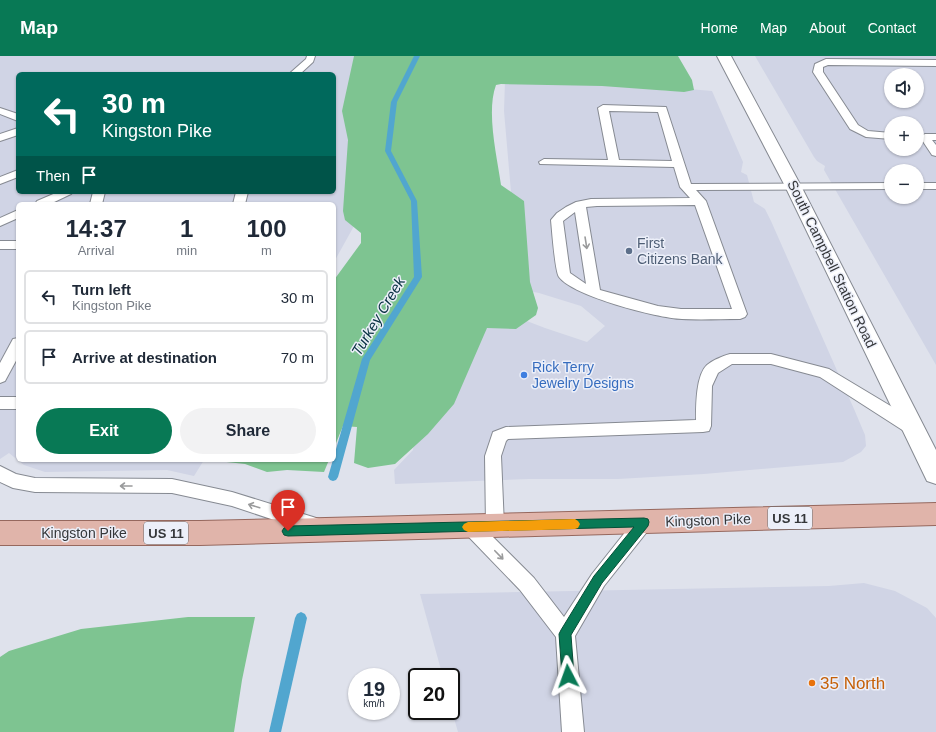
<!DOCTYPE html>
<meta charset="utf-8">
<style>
:root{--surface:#fff;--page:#f2f2f3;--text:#1f2937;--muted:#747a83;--line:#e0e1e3;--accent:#087955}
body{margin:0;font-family:Arial,sans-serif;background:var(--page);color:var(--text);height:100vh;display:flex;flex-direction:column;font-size:15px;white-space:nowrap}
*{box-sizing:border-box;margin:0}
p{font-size:13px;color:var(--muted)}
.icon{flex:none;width:22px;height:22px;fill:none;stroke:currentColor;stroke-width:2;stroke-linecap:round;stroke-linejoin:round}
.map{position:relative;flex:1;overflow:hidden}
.side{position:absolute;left:16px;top:146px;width:320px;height:260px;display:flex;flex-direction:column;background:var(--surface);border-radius:6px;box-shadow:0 1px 3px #0004}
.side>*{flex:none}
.banner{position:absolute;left:16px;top:16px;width:320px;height:122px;border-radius:6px;box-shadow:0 1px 3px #0004;background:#00695c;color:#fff;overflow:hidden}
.fabs{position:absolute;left:884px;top:12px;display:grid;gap:8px}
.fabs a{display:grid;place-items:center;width:40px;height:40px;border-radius:50%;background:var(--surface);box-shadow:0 1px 3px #0004;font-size:20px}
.speed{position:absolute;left:348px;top:612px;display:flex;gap:8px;font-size:20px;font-weight:700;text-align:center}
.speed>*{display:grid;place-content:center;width:52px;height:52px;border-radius:50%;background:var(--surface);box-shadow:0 1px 3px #0004;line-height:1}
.speed small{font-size:10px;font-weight:400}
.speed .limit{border:2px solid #111;border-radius:6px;background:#fff;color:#111}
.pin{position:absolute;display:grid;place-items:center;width:34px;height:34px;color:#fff;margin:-41px -17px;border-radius:50% 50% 50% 0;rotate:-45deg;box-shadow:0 0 4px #0007}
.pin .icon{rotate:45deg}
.me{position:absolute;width:44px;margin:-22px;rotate:356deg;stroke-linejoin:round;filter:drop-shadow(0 0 3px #0008)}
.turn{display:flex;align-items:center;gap:14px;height:84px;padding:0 20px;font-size:18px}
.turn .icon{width:52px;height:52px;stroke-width:2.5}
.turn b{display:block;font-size:28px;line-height:34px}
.then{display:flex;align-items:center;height:38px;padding:0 20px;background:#0003;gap:8px;font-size:15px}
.eta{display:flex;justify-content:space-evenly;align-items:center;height:68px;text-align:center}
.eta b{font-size:24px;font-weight:800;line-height:28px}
.primary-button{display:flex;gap:8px;margin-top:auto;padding:8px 20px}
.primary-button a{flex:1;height:46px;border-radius:24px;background:var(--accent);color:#fff;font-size:16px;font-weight:800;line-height:46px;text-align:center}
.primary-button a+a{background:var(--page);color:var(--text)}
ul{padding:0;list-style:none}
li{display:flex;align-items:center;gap:12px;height:54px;margin:0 8px 6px;padding:0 12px;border:2px solid var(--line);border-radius:6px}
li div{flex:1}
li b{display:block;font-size:15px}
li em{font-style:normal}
header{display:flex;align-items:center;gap:24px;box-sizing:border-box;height:56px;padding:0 20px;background:var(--accent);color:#fff}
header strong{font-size:19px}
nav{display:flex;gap:22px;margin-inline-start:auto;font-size:14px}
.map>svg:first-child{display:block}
</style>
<header>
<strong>Map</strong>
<nav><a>Home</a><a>Map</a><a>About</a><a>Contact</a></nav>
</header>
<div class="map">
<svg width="936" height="676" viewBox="0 0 936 676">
<rect width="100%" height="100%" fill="#dfe2ec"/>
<g fill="#d0d4e5" fill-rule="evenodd">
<path d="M 0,0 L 358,0 L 354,170 L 334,206 L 334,148 L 18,148 L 18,404 L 204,404 L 194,420 L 167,414 L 45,416 L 24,409 L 9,397 L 0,403 ZM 18,18 L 334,18 L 334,136 L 18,136 Z"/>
<path d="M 755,0 L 936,0 L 936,309 L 824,114 L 825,110 L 817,105 L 814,101 ZM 891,19 L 917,19 L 917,45 L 891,45 ZM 891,67 L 917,67 L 917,93 L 891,93 ZM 891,115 L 917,115 L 917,141 L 891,141 Z"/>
<polygon points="610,23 666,35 689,33 712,35 743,106 741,116 747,119 754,146 765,153 771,165 854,353 865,379 866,390 861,396 843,406 704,418 618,423 529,423 395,428 394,414 413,394 417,351 465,286 506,257 545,272 587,286 605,270 581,250 539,237 513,232 517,175 511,136 504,55 505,25"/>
<polygon points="864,527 895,535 927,552 936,562 936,676 458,676 451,652 451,621 443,621 420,538 829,530"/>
</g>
<g fill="#7ec491">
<path d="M 354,0 L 678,0 L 692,24 L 694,34 L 684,36 L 602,30 L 501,28 L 496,29 C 486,56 497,100 501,129 L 524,145 L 530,226 L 538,252 L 536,259 L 516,273 L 487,272 L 454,348 L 428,378 L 395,408 L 368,412 L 354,407 L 357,371 L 343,370 L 334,392 L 334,224 L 361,187 L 361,177 L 345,164 L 343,155 L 348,84 L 342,55 Z"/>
<polygon points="208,404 329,404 324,416 287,414 267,416 245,408"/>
<polygon points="188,561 255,561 242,624 234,676 0,676 0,601 9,595 81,573"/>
</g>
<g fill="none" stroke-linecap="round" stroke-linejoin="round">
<g fill="#51a6cf" fill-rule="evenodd">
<polygon points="414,0 420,0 397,46 391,95 417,145 422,221 370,304 338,421 336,424 333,425 330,424 328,421 362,303 414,221 411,145 385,95 391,46"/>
<polygon points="301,556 305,558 307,562 281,676 269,676 295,562 297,558"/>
</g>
<g stroke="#868a92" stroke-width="2">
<g id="service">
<polygon points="307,0 315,0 313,6 300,18 289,18 306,3"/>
<polygon points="826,3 936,4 936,10 828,9 823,11 823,16 858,69 868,75 891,77 891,83 866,81 850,73 813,16 815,8"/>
<path d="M 603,49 L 666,51 L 691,128 L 891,127 L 891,133 L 696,134 L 706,145 L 747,258 L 745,261 L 740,263 C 721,263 701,264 682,263 C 657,262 573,240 559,221 C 555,216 552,174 551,164 L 557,157 L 566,151 L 576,146 L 591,143 L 690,142 L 680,131 L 674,111 L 540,108 L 539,106 L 544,103 L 608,104 L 598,52 ZM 609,55 L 658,56 L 672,105 L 619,104 ZM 695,149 L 732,253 L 681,253 L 658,250 L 600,234 L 586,151 L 597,150 ZM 575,156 L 586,228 L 570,217 L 563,165 Z"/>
<polygon points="0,52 18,58 18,65 0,58"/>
<polygon points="18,72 18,79 0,85 0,78"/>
<polygon points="925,78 936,78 936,84 932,84 936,89 936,100 932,99 920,81"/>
<polygon points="18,114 18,121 0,128 0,121"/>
<rect x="917" y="127" width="19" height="6"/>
<polygon points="58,136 73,136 71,138 50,148 35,148 37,145"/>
<polygon points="93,136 105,136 102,148 90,148"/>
<polygon points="236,136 248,136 245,148 233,148"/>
<polygon points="18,154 18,162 0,170 0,162"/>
<rect x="0" y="185" width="18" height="8"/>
<polygon points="18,282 18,301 5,325 0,327 0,307 13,283"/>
<path d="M 730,298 L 771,298 L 829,313 L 919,367 L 921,372 L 919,377 L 913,378 L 907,377 L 820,321 L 771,308 L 732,308 L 718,317 L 712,330 L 711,370 L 709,375 L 703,376 L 508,383 L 506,385 L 501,400 L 504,470 L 501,476 L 495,478 L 489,476 L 486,470 L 485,400 L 493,376 L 506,371 L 696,364 C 696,349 696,319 707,309 C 713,304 723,300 730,298 Z"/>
<rect x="0" y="341" width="18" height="12"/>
<polygon points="0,410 16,418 35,422 172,423 232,436 313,461 319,463 322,469 319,475 313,477 232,450 172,437 35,436 13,432 0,426"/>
<polygon points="644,458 650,460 653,466 650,472 604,530 575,580 584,676 562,676 556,581 520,534 465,477 462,471 465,465 471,463 477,465 534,522 564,561 592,518 638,460"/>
</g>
</g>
<g stroke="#868a92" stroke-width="2">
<polygon id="secondary" points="717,0 731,0 801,130 936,394 936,428 927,425 785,130"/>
</g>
<g stroke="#96685e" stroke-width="2">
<polygon id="primary" points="936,447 936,469 200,489 0,489 0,465 200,465"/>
</g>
<use href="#service" fill="#fff" fill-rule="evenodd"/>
<use href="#secondary" fill="#fff" fill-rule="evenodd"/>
<use href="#primary" fill="#e0b4aa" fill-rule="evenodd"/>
</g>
<defs><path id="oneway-shaft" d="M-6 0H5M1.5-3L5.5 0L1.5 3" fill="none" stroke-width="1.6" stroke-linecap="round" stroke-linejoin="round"/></defs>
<g stroke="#9a9b9c">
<use href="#oneway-shaft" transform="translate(586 187) rotate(81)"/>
<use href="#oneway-shaft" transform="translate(126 430) rotate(180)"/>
<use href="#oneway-shaft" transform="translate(254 450) rotate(-163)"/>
<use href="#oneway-shaft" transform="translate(499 499) rotate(46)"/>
</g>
<polygon fill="#087955" stroke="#054f37" points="644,462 648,463 649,466 648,470 602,527 571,579 574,620 572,624 568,626 564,624 562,620 559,578 561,574 594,520 634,471 288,480 284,479 282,475 284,472 288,470"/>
<polygon fill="#f59e0b" points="575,463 578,465 580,468 578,472 575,473 468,476 464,474 462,471 464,468 468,466"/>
<circle fill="#5c6f8a" stroke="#eceff9" stroke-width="1.5" cx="629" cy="195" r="4"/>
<circle fill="#3f7fe0" stroke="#eceff9" stroke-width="1.5" cx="524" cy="319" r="4"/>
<circle fill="#e8710a" stroke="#eceff9" stroke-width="1.5" cx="812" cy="627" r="4"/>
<g text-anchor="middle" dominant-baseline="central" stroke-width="3" stroke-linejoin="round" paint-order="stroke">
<g fill="#eceff9" stroke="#6c6e73" stroke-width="1">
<rect x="768" y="451" width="44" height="22" rx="3"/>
<rect x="144" y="466" width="44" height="22" rx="3"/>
</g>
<g font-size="13" font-weight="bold" fill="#35373a">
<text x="790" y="462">US 11</text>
<text x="166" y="477">US 11</text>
</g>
<g font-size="14" fill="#4e5e75" stroke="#eceff9" text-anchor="start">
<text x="637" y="187">First<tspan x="637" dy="16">Citizens Bank</tspan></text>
</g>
<g font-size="14" fill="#35373a" stroke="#eceff9">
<text transform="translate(832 208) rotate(64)">South Campbell Station Road</text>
<text transform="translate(708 464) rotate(-2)">Kingston Pike</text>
<text x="84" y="477">Kingston Pike</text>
</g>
<g font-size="14" fill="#366cbe" stroke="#eceff9" text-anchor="start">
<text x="532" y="311">Rick Terry<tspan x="532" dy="16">Jewelry Designs</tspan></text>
</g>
<g font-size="15" font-style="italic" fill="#093142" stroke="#eceff9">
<text transform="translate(378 260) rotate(-59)">Turkey Creek</text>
</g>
<g font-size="17" fill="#c56008" stroke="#eceff9" text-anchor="start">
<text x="820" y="627">35 North</text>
</g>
</g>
</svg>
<div class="fabs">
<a><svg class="icon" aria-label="sound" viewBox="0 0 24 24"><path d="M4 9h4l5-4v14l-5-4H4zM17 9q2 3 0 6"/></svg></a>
<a>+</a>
<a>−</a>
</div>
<div class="speed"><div>19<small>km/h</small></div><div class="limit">20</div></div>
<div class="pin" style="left:288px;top:475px;background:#d93025"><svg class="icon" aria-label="arrive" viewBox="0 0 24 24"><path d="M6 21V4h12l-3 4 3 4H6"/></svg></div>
<svg class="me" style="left:568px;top:620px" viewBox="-20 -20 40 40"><path d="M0-17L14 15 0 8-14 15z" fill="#087955" stroke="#fff" stroke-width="4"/></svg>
<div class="banner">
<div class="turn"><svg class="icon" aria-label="left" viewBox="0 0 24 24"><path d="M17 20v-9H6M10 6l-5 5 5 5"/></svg><div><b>30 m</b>Kingston Pike</div></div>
<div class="then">Then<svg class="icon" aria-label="arrive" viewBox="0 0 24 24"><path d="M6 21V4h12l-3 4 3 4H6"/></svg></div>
</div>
<section class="side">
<div class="eta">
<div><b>14:37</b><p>Arrival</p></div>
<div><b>1</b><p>min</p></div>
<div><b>100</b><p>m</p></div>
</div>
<ul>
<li><svg class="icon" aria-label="left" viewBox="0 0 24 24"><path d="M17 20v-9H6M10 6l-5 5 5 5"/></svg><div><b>Turn left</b><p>Kingston Pike</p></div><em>30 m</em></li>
<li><svg class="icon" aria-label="arrive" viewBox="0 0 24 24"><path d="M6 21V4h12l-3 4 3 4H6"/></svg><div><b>Arrive at destination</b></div><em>70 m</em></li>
</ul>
<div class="primary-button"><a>Exit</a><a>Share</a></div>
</section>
</div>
